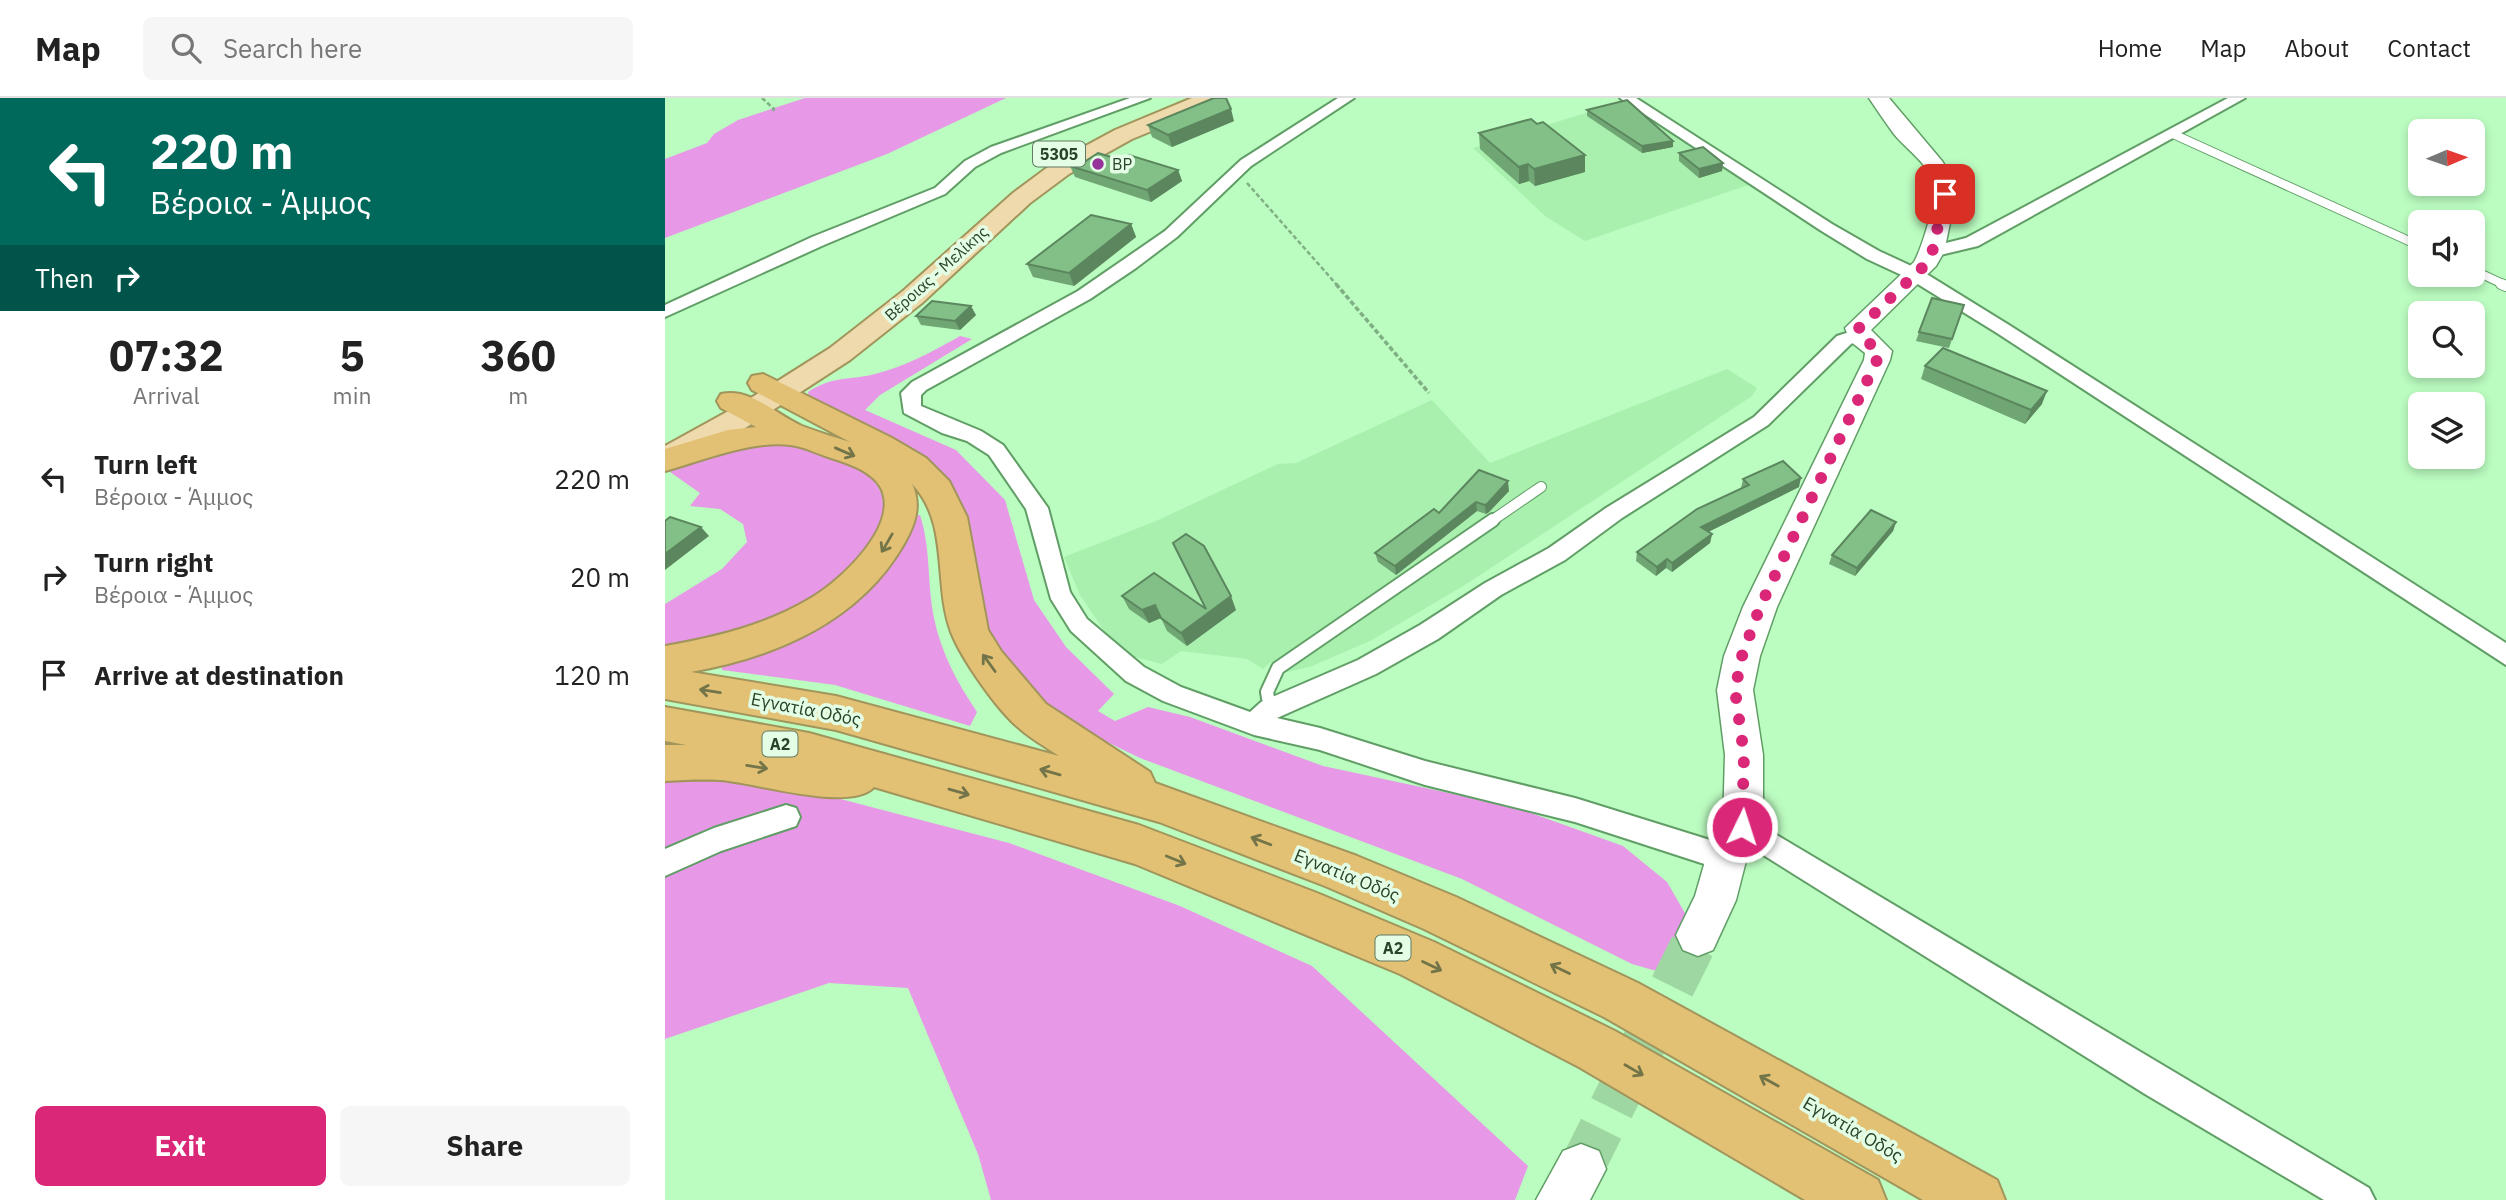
<!DOCTYPE html>
<meta charset="utf-8">
<style>
:root{--surface:#fff;--page:#f6f6f6;--text:#222;--muted:#767676;--line:#e0e0e0;--accent:#db2777}
body{margin:0;font-family:"IBM Plex Sans",sans-serif;background:var(--page);color:var(--text);height:100vh;display:flex;flex-direction:column;font-size:26px;white-space:nowrap}
*{box-sizing:border-box;margin:0}
p{font-size:23px;color:var(--muted)}
.icon{flex:none;width:38px;height:38px;fill:none;stroke:currentColor;stroke-width:2;stroke-linecap:round;stroke-linejoin:round}
.map{position:relative;flex:1;overflow:hidden}
.drawer{display:flex;flex-direction:column;background:var(--surface);width:665px}
.drawer>*{flex:none}
.guide{background:#00695c;color:#fff;overflow:hidden}
.needle{width:46px;rotate:88deg}
.buttons{position:absolute;left:1743px;top:21px;display:grid;gap:14px}
.buttons a{display:grid;place-items:center;width:77px;height:77px;border-radius:10px;background:var(--surface);box-shadow:0 4px 10px #0003;font-size:35px}
.pin{position:absolute;display:grid;place-items:center;width:60px;height:60px;color:#fff;margin:-30px;border-radius:14px;box-shadow:0 4px 10px #0006}
.me{position:absolute;width:77px;margin:-38px;rotate:4deg;stroke-linejoin:round;filter:drop-shadow(0 0 5px #0008)}
.turn{display:flex;align-items:center;gap:24px;height:147px;padding:0 35px;font-size:32px}
.turn .icon{width:91px;height:91px;stroke-width:2.5}
.turn b{display:block;font-size:49px;line-height:60px}
.then{display:flex;align-items:center;height:66px;padding:0 35px;background:#0003;gap:14px;font-size:26px}
.eta{display:flex;justify-content:space-evenly;align-items:center;height:119px;text-align:center}
.eta b{font-size:42px;font-weight:700;line-height:49px}
.primary-button{display:flex;gap:14px;margin-top:auto;padding:14px 35px}
.primary-button a{flex:1;height:80px;border-radius:10px;background:var(--accent);color:#fff;font-size:28px;font-weight:700;line-height:80px;text-align:center}
.primary-button a+a{background:var(--page);color:var(--text)}
ul{padding:0;list-style:none}
li{display:flex;align-items:center;gap:21px;height:98px;padding:0 35px}
li div{flex:1}
li b{display:block;font-size:26px}
li em{font-style:normal}
header{display:flex;align-items:center;gap:42px;box-sizing:border-box;height:98px;padding:0 35px;background:var(--surface);border-bottom:2px solid var(--line)}
header strong{font-size:33px}
nav{display:flex;gap:38px;margin-inline-start:auto;font-size:24px}
.search{width:490px;height:63px;background:var(--page);display:flex;align-items:center;gap:18px;box-sizing:border-box;padding:0 24px;border-radius:10px;color:var(--muted);font-size:26px}
main{display:flex;flex:1;min-height:0}
.map>svg:first-child{display:block}
</style>
<header>
<strong>Map</strong>
<div class="search"><svg class="icon" aria-label="search" viewBox="0 0 24 24"><circle cx="10" cy="10" r="6"/><path d="M15 15l6 6"/></svg>Search here</div>
<nav><a>Home</a><a>Map</a><a>About</a><a>Contact</a></nav>
</header>
<main>
<section class="drawer">
<div class="guide">
<div class="turn"><svg class="icon" aria-label="left" viewBox="0 0 24 24"><path d="M17 20v-9H6M10 6l-5 5 5 5"/></svg><div><b>220 m</b>Βέροια - Άμμος</div></div>
<div class="then">Then<svg class="icon" aria-label="right" viewBox="0 0 24 24"><path d="M7 20v-9h11M14 6l5 5-5 5"/></svg></div>
</div>
<div class="eta">
<div><b>07:32</b><p>Arrival</p></div>
<div><b>5</b><p>min</p></div>
<div><b>360</b><p>m</p></div>
</div>
<ul>
<li><svg class="icon" aria-label="left" viewBox="0 0 24 24"><path d="M17 20v-9H6M10 6l-5 5 5 5"/></svg><div><b>Turn left</b><p>Βέροια - Άμμος</p></div><em>220 m</em></li>
<li><svg class="icon" aria-label="right" viewBox="0 0 24 24"><path d="M7 20v-9h11M14 6l5 5-5 5"/></svg><div><b>Turn right</b><p>Βέροια - Άμμος</p></div><em>20 m</em></li>
<li><svg class="icon" aria-label="arrive" viewBox="0 0 24 24"><path d="M6 21V4h12l-3 4 3 4H6"/></svg><div><b>Arrive at destination</b></div><em>120 m</em></li>
</ul>
<div class="primary-button"><a>Exit</a><a>Share</a></div>
</section>
<div class="map">
<svg width="1841" height="1102" viewBox="0 0 1841 1102">
<rect width="100%" height="100%" fill="#bbfcc0"/>
<g fill="#a9f0af">
<polygon points="959,3 1086,86 920,143 880,118 808,50"/>
<polygon points="1062,271 1092,290 1087,298 803,485 707,542 645,569 622,574 606,564 598,571 582,561 516,553 497,566 462,557 442,537 415,497 399,459 491,423 613,366 631,365 767,302 825,365"/>
</g>
<g fill="#e798e7">
<polygon points="140,0 341,0 222,56 0,140 0,61 42,45 49,36 73,22"/>
<path d="M 295,238 L 307,241 L 215,297 L 200,312 L 291,352 L 340,402 L 369,502 L 401,549 L 449,596 L 433,613 L 450,623 L 483,609 L 525,619 L 658,668 L 849,709 L 958,748 L 1002,784 L 1024,822 L 1002,876 L 967,866 L 797,781 L 475,660 L 401,624 L 362,590 L 331,557 L 319,517 L 297,407 L 272,374 L 145,302 L 143,294 C 169,277 183,283 210,276 C 241,268 267,254 295,238 Z"/>
<path d="M 119,346 C 142,351 169,356 190,368 C 273,415 151,502 109,522 C 79,537 33,543 0,552 L 0,506 L 57,471 L 82,444 L 78,426 L 55,411 L 25,408 L 35,395 L 5,374 C 44,353 74,348 119,346 Z"/>
<path d="M 255,417 C 266,451 262,486 269,520 C 276,555 293,586 312,614 L 305,628 L 170,587 L 57,572 L 57,565 L 124,540 L 249,418 Z"/>
<polygon points="15,677 141,692 344,745 515,808 647,868 863,1068 850,1102 326,1102 313,1056 243,890 164,885 0,941 0,678"/>
</g>
<g fill="none" stroke-linecap="round" stroke-linejoin="round">
<polyline stroke="#9ed7a2" stroke-width="45" stroke-dasharray="45 23" stroke-linecap="butt" points="916,1071 1033,837"/>
<g stroke="#609e66" stroke-width="10">
<g id="lane-far2">
<polyline points="1508,36 1755,148"/>
<polyline points="1808,172 1840,187"/>
</g>
</g>
<g stroke="#609e66" stroke-width="12">
<g id="lane-far1">
<polyline points="1836,186 1841,188"/>
<polyline points="825,424 876,389"/>
</g>
</g>
<g stroke="#609e66" stroke-width="16">
<polyline id="lane" points="605,611 602,594 613,570 828,422"/>
</g>
<g stroke="#609e66" stroke-width="4">
<g id="street">
<polygon points="465,0 485,0 336,55 310,69 280,96 159,147 0,219 0,207 147,139 270,90 300,63 326,49"/>
<polygon points="673,0 689,0 586,68 512,139 471,170 425,201 261,292 256,297 256,308 316,333 338,347 383,410 405,494 422,521 479,569 516,589 585,614 596,604 693,562 755,527 820,485 884,450 941,410 1089,319 1172,238 1194,231 1200,233 1203,237 1186,246 1103,327 957,420 900,462 836,497 773,541 711,576 612,620 655,630 760,663 910,700 1061,747 1071,751 1075,760 1071,769 1061,773 910,724 760,687 655,652 589,637 498,603 461,583 406,533 386,501 361,411 324,357 302,343 277,335 239,315 236,295 247,284 413,193 500,133 576,62"/>
<polygon points="955,0 971,0 1167,126 1214,153 1255,172 1344,227 1841,545 1841,567 1332,235 1243,180 1202,161 1155,132"/>
<polygon points="1563,0 1580,0 1313,148 1267,159 1259,154 1261,150 1301,140"/>
<polygon points="121,707 131,710 135,719 131,728 56,753 0,778 0,751 49,730"/>
<polygon points="1078,717 1704,1090 1710,1102 1659,1102 1480,996 1068,738 1064,729 1068,720"/>
</g>
</g>
<g stroke="#609e66" stroke-width="3">
<g id="secondary">
<path d="M 1204,0 L 1224,0 L 1277,63 L 1291,85 L 1291,96 L 1279,154 L 1271,168 L 1206,232 L 1227,253 L 1225,262 L 1112,509 L 1095,558 L 1088,592 L 1098,657 L 1098,729 L 1081,763 L 1071,802 L 1048,852 L 1033,858 L 1018,852 L 1011,837 L 1030,798 L 1041,760 L 1058,727 L 1060,657 L 1052,592 L 1059,558 L 1078,509 L 1199,262 L 1200,255 L 1185,243 L 1180,230 L 1249,164 C 1257,150 1272,101 1269,86 C 1265,67 1240,50 1229,36 C 1220,24 1212,12 1204,0 Z"/>
<polygon points="916,1046 934,1053 941,1071 925,1102 871,1102 898,1053"/>
</g>
</g>
<g stroke="#a1955b" stroke-width="4">
<polygon id="primary" points="527,0 558,0 555,5 467,41 404,76 365,105 257,205 185,262 71,336 0,372 0,348 78,305 165,250 238,193 348,95 387,66 450,32"/>
</g>
<g stroke="#a1955b" stroke-width="4">
<g id="highway">
<path d="M 98,276 L 227,340 L 261,360 L 284,383 L 302,419 L 323,532 L 336,553 L 381,606 L 485,674 L 490,685 L 692,758 L 791,799 L 973,885 L 1332,1082 L 1340,1102 L 1258,1102 L 939,919 L 759,831 L 660,788 L 494,724 L 171,632 L 0,601 L 0,548 C 52,539 101,527 146,500 C 175,483 235,428 216,390 C 207,373 182,365 166,360 C 153,356 138,348 125,347 C 88,342 36,363 0,373 L 0,351 L 63,332 L 91,329 L 56,310 L 52,303 L 56,296 C 85,289 112,317 137,328 C 153,334 169,339 185,344 L 87,292 L 83,285 L 87,278 ZM 247,386 C 285,425 268,486 286,534 C 296,560 332,612 354,630 C 366,641 381,649 394,658 L 171,598 L 26,574 C 111,559 195,523 239,446 C 250,427 257,407 247,386 Z"/>
<path d="M 0,609 L 144,635 L 474,727 L 652,795 L 769,844 L 950,933 L 1213,1082 L 1221,1102 L 1140,1102 L 914,969 L 735,876 L 470,766 L 209,689 C 186,715 88,684 55,682 C 37,681 18,682 0,683 L 0,647 L 21,647 L 0,643 Z"/>
</g>
</g>
<g stroke="#7fb083" stroke-width="2.5" stroke-dasharray="4.5 2.5" stroke-linecap="butt">
<polyline points="97,0 109,11 107,14"/>
<polyline points="582,85 672,187"/>
</g>
<polyline stroke="#7fb083" stroke-width="3.5" stroke-dasharray="5 2.5" stroke-linecap="butt" points="671,186 764,295"/>
<use href="#lane-far2" stroke="#fff" stroke-width="8"/>
<use href="#lane-far1" stroke="#fff" stroke-width="10"/>
<use href="#lane" stroke="#fff" stroke-width="12"/>
<use href="#street" fill="#fff" fill-rule="evenodd"/>
<use href="#secondary" fill="#fff" fill-rule="evenodd"/>
<use href="#primary" fill="#eedaac" fill-rule="evenodd"/>
<use href="#highway" fill="#e2c175" fill-rule="evenodd"/>
</g>
<g fill="#70a574">
<polygon points="922,12 1008,49 977,55 922,18"/>
<polygon points="569,23 507,49 487,39 483,27"/>
<polygon points="814,35 920,74 870,88 864,83 854,86 815,51"/>
<polygon points="1014,55 1058,65 1057,73 1034,80 1014,63"/>
<polygon points="456,62 513,72 517,83 486,104 410,79 405,68"/>
<polygon points="466,126 471,139 409,188 368,179 362,166"/>
<polygon points="1299,207 1284,250 1251,243 1254,234"/>
<polygon points="311,217 295,232 256,227 251,218"/>
<polygon points="1260,268 1377,306 1360,326 1256,281"/>
<polygon points="1078,381 1134,389 1043,434 1047,436 1045,445 1007,474 1001,470 991,478 971,463 972,454 1076,390"/>
<polygon points="844,393 824,414 821,416 812,413 731,477 713,464 710,455 774,415"/>
<polygon points="1231,424 1228,433 1190,478 1164,466 1167,457"/>
<polygon points="508,445 571,512 522,548 502,533 496,520 484,525 464,511 457,498 540,510"/>
</g>
<g fill="#5b865e">
<polygon points="566,11 569,23 507,49 503,37"/>
<polygon points="1008,43 1008,49 977,55 977,48"/>
<polygon points="920,57 920,74 870,88 869,71"/>
<polygon points="1058,65 1057,73 1034,80 1034,71"/>
<polygon points="863,66 864,83 854,86 854,69"/>
<polygon points="513,72 517,83 486,104 482,92"/>
<polygon points="466,126 471,139 409,188 404,175"/>
<polygon points="306,208 311,217 295,232 290,223"/>
<polygon points="1382,293 1377,306 1360,326 1366,312"/>
<polygon points="1136,380 1134,389 1035,438 1036,429"/>
<polygon points="843,383 844,393 824,414 821,416 820,407"/>
<polygon points="811,404 812,413 731,477 730,468"/>
<polygon points="1231,424 1228,433 1190,478 1192,470"/>
<polygon points="36,429 44,438 0,472 0,456"/>
<polygon points="1047,436 1045,445 1007,474 1007,465"/>
<polygon points="1002,461 1001,470 991,478 992,469"/>
<polygon points="566,498 571,512 522,548 516,535"/>
<polygon points="490,507 496,520 484,525 477,512"/>
</g>
<g fill="#82c087" stroke="#5b865e" stroke-width="2">
<polygon points="549,0 561,0 566,11 503,37 483,27"/>
<polygon points="962,2 1008,43 977,48 922,12"/>
<polygon points="866,21 872,26 878,24 920,57 869,71 863,66 854,69 814,35"/>
<polygon points="1038,49 1058,65 1034,71 1014,55"/>
<polygon points="433,55 456,62 464,57 513,72 482,92 405,68 416,66"/>
<polygon points="426,117 466,126 404,175 362,166"/>
<polygon points="1267,200 1299,207 1287,241 1254,234"/>
<polygon points="267,203 306,208 290,223 251,218"/>
<polygon points="1278,250 1382,293 1366,312 1260,268"/>
<polygon points="1118,363 1136,380 1036,429 1047,436 1007,465 1002,461 992,469 972,454 1032,411 1084,387 1078,381"/>
<polygon points="814,372 843,383 823,405 820,407 811,404 730,468 710,455 769,411 774,415"/>
<polygon points="1206,412 1231,424 1192,470 1167,457"/>
<polygon points="5,419 36,429 0,456 0,423"/>
<polygon points="521,436 539,448 566,498 516,535 496,520 490,507 477,512 457,498 489,475 541,511 508,445"/>
</g>
<defs><path id="oneway-shaft" d="M-6 0H5M1.5-3L5.5 0L1.5 3" fill="none" stroke-width="1.6" stroke-linecap="round" stroke-linejoin="round" transform="scale(1.75)"/></defs>
<g stroke="#737549">
<use href="#oneway-shaft" transform="translate(180 354) rotate(23)"/>
<use href="#oneway-shaft" transform="translate(222 445) rotate(120)"/>
<use href="#oneway-shaft" transform="translate(324 565) rotate(-126)"/>
<use href="#oneway-shaft" transform="translate(45 593) rotate(-171)"/>
<use href="#oneway-shaft" transform="translate(92 669) rotate(9)"/>
<use href="#oneway-shaft" transform="translate(385 674) rotate(-164)"/>
<use href="#oneway-shaft" transform="translate(294 694) rotate(16)"/>
<use href="#oneway-shaft" transform="translate(596 743) rotate(-159)"/>
<use href="#oneway-shaft" transform="translate(511 762) rotate(22)"/>
<use href="#oneway-shaft" transform="translate(767 868) rotate(26)"/>
<use href="#oneway-shaft" transform="translate(895 871) rotate(-154)"/>
<use href="#oneway-shaft" transform="translate(969 972) rotate(30)"/>
<use href="#oneway-shaft" transform="translate(1104 983) rotate(-151)"/>
</g>
<g fill="none" stroke-linecap="round" stroke-linejoin="round">
<polyline stroke="#db2777" stroke-width="12" stroke-dasharray="0 21.6" points="1077,729 1079,657 1070,592 1077,558 1095,509 1212,262 1214,253 1194,237 1194,230 1259,168 1267,155 1280,96"/>
</g>
<circle fill="#963299" stroke="#e4fee5" stroke-width="2.5" cx="433" cy="66" r="7"/>
<g text-anchor="middle" dominant-baseline="central" stroke-width="7" stroke-linejoin="round" paint-order="stroke">
<g fill="#e4fee5" stroke="#617b63" stroke-width="2">
<rect x="368" y="43.5" width="52" height="25" rx="5"/>
<rect x="97.5" y="633.5" width="35" height="25" rx="5"/>
<rect x="710.5" y="837.5" width="35" height="25" rx="5"/>
</g>
<g font-size="16" font-weight="bold" fill="#29432b">
<text x="394" y="56">5305</text>
<text x="115" y="646">Α2</text>
<text x="728" y="850">Α2</text>
</g>
<g font-size="16" fill="#29432b" stroke="#e4fee5" text-anchor="start">
<text x="447" y="66">BP</text>
</g>
<g font-size="16" fill="#29432b" stroke="#e4fee5">
<text transform="translate(271 175) rotate(-42)">Βέροιας - Μελίκης</text>
</g>
<g font-size="18" fill="#29432b" stroke="#e4fee5">
<text transform="translate(141 611) rotate(11)">Εγνατία Οδός</text>
<text transform="translate(682 777) rotate(22)">Εγνατία Οδός</text>
<text transform="translate(1188 1031) rotate(30)">Εγνατία Οδός</text>
</g>
</g>
</svg>
<div class="buttons">
<a><svg class="needle" viewBox="-14 -14 28 28"><path d="M0-13l5 13h-10z" fill="#e53935"/><path d="M0 13l5-13h-10z" fill="#767676"/></svg></a>
<a><svg class="icon" aria-label="sound" viewBox="0 0 24 24"><path d="M4 9h4l5-4v14l-5-4H4zM17 9q2 3 0 6"/></svg></a>
<a><svg class="icon" aria-label="search" viewBox="0 0 24 24"><circle cx="10" cy="10" r="6"/><path d="M15 15l6 6"/></svg></a>
<a><svg class="icon" aria-label="layers" viewBox="0 0 24 24"><path d="M12 4l9 5-9 5-9-5zM3 14l9 5 9-5"/></svg></a>
</div>
<div class="pin" style="left:1280px;top:96px;background:#d93025"><svg class="icon" aria-label="arrive" viewBox="0 0 24 24"><path d="M6 21V4h12l-3 4 3 4H6"/></svg></div>
<svg class="me" style="left:1077px;top:729px" viewBox="-20 -20 40 40"><circle r="17" fill="#db2777" stroke="#fff" stroke-width="3"/><path d="M0-11L8 9 0 5-8 9z" fill="#fff"/></svg>
</div>
</main>
